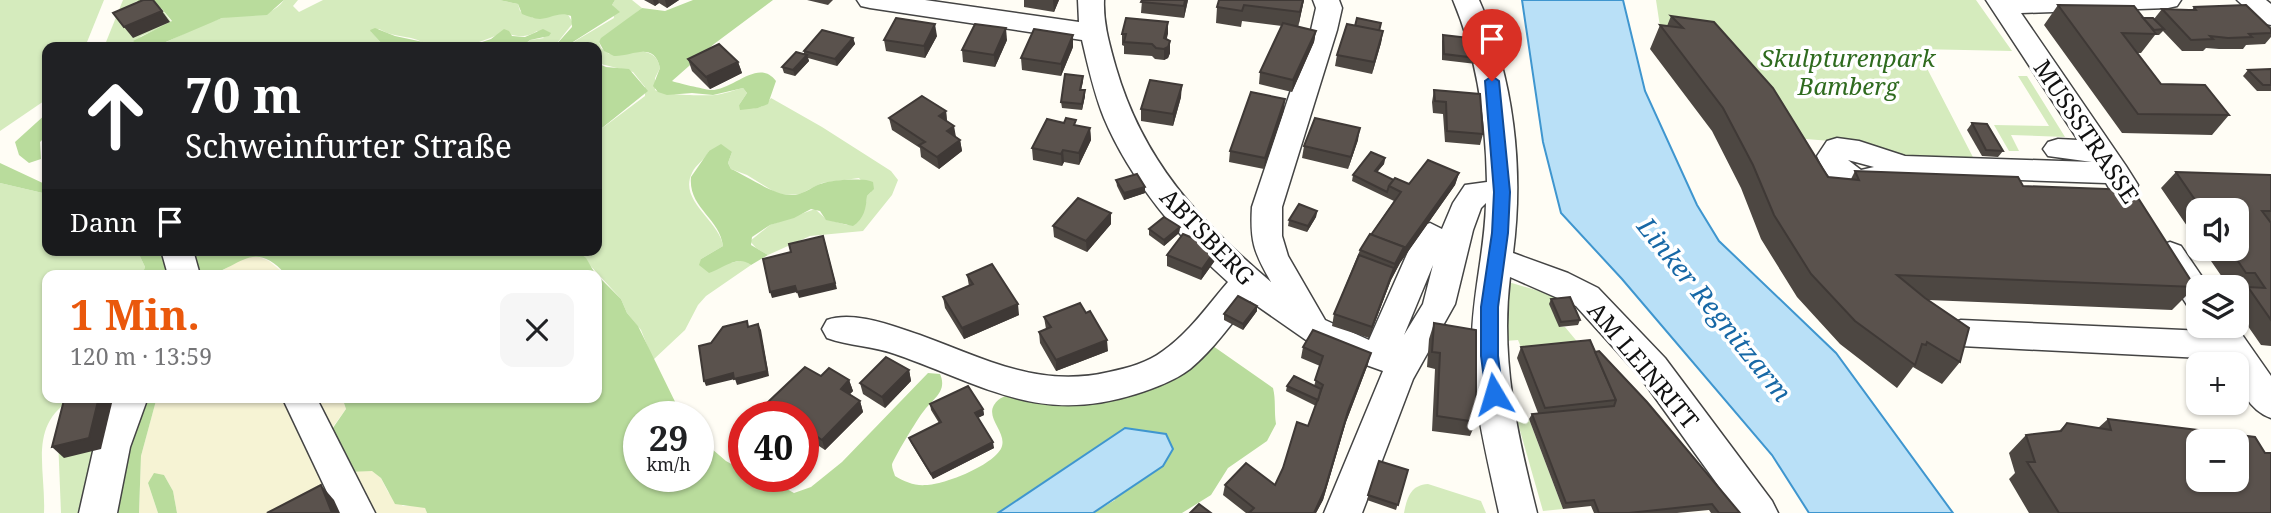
<!DOCTYPE html>
<html lang="de">
<meta charset="utf-8">
<style>
:root{--surface:#fff;--page:#f6f6f6;--text:#202124;--muted:#757577;--accent:#ea580c}
body{margin:0;font-family:"Noto Serif",serif;background:var(--page);color:var(--text);height:100vh;display:flex;flex-direction:column;font-size:26px;white-space:nowrap}
*{box-sizing:border-box;margin:0}
p{font-size:23px;color:var(--muted)}
.icon{flex:none;width:38px;height:38px;fill:none;stroke:currentColor;stroke-width:2;stroke-linecap:round;stroke-linejoin:round}
.map{position:relative;flex:1;overflow:hidden}
.side{position:absolute;left:42px;top:270px;width:560px;height:133px;display:flex;flex-direction:column;background:var(--surface);border-radius:14px;box-shadow:0 2px 5px #0004}
.side>*{flex:none}
.top-card{position:absolute;left:42px;top:42px;width:560px;height:214px;border-radius:14px;box-shadow:0 2px 5px #0004;background:#202124;color:#fff;overflow:hidden}
.buttons{position:absolute;left:2186px;top:198px;display:grid;gap:14px}
.buttons a{display:grid;place-items:center;width:63px;height:63px;border-radius:14px;background:var(--surface);box-shadow:0 2px 5px #0004;font-size:35px}
.speed{position:absolute;left:623px;top:401px;display:flex;gap:14px;font-size:35px;font-weight:700;text-align:center}
.speed>*{display:grid;place-content:center;width:91px;height:91px;border-radius:50%;background:var(--surface);box-shadow:0 2px 5px #0004;line-height:1}
.speed small{font-size:18px;font-weight:400}
.speed .limit{border:10px solid #d22;background:#fff;color:#111}
.pin{position:absolute;display:grid;place-items:center;width:60px;height:60px;color:#fff;margin:-72px -30px;border-radius:50% 50% 50% 0;rotate:-45deg;box-shadow:0 0 7px #0007}
.pin .icon{rotate:45deg}
.me{position:absolute;width:77px;margin:-38px;rotate:353deg;stroke-linejoin:round;filter:drop-shadow(0 0 5px #0008)}
.turn{display:flex;align-items:center;gap:24px;height:147px;padding:0 28px;font-size:32px}
.turn .icon{width:91px;height:91px;stroke-width:2.5}
.turn b{display:block;font-size:49px;line-height:60px}
.then{display:flex;align-items:center;height:66px;padding:0 28px;background:#0003;gap:14px;font-size:26px}
.round{display:grid;place-items:center;flex:none;width:74px;height:74px;border-radius:14px;background:var(--page)}
.headline{display:flex;align-items:center;justify-content:space-between;height:119px;padding:0 28px}
h1{font-size:42px;font-weight:700;line-height:52px;color:var(--accent)}
.map>svg:first-child{display:block}
</style>
<div class="map">
<svg width="2271" height="513" viewBox="0 0 2271 513">
<rect width="100%" height="100%" fill="#fffdf5"/>
<g fill="#f6f3d4">
<polygon points="254,255 269,261 286,275 216,275 238,260"/>
<polygon points="157,397 342,397 346,409 332,428 347,472 372,470 381,478 388,492 403,506 418,505 425,508 427,513 177,513 173,491 164,475 148,483 158,513 139,513 141,456"/>
</g>
<g fill="#d5ebbd">
<polygon points="0,0 104,0 85,47 47,47 47,99 0,131"/>
<polygon points="123,0 138,0 134,3 161,8 172,23 141,36 135,43 141,47 104,47"/>
<path d="M 284,0 L 298,0 L 293,6 L 299,12 L 323,0 L 499,0 L 518,4 L 520,11 L 533,18 L 567,13 L 573,23 L 554,47 L 521,47 L 530,40 L 544,38 L 537,31 C 519,43 510,29 495,36 C 477,43 459,51 437,47 C 429,46 420,40 411,38 C 399,36 390,35 379,29 L 371,32 L 385,47 L 154,47 C 177,38 199,25 222,18 C 244,12 268,22 284,0 Z"/>
<path d="M 615,0 L 632,0 L 642,8 L 599,42 L 601,48 L 609,54 C 627,55 655,42 660,68 L 655,78 L 655,90 C 664,95 703,96 715,95 C 725,94 734,90 743,88 L 747,93 L 739,105 C 752,110 762,110 771,98 L 822,127 L 891,171 L 898,180 L 892,195 L 863,231 L 810,236 L 768,255 L 756,248 L 750,241 L 770,225 L 815,209 L 826,219 L 847,225 C 859,216 866,211 867,196 L 871,192 L 859,178 L 822,183 L 800,194 L 787,195 L 778,194 L 747,175 L 731,169 L 728,163 L 732,152 L 709,151 C 705,160 696,164 692,173 C 678,201 720,221 723,246 L 701,259 L 730,263 L 744,260 L 751,265 L 706,296 L 698,305 L 685,330 L 653,360 L 641,330 L 627,313 L 621,299 L 576,250 L 597,250 L 597,132 L 645,96 L 645,87 L 633,72 L 597,63 L 597,47 L 565,47 L 614,18 L 612,5 Z"/>
<polygon points="1656,0 1976,0 2012,51 1917,49 1976,163 1902,159 1843,142 1781,137 1662,40"/>
<polygon points="2018,76 2027,76 2065,137 2011,135 2019,151 2009,151 1994,125 2049,126"/>
<path d="M 0,183 L 47,194 L 47,250 L 137,250 L 145,267 L 142,275 L 47,275 L 47,397 L 75,397 C 27,424 46,467 44,513 L 0,513 Z"/>
<polygon points="1505,281 1556,296 1568,303 1559,327 1565,327 1585,351 1525,357 1518,340 1505,341"/>
<polygon points="102,397 123,397 93,513 61,513 58,438"/>
<polygon points="1529,419 1563,509 1543,511 1517,420"/>
<path d="M 1428,484 L 1481,501 L 1486,513 L 1404,513 C 1407,497 1411,485 1428,484 Z"/>
</g>
<g fill="#b9dc9c">
<polygon points="138,0 284,0 267,15 222,18 154,47 141,47 133,41 172,21 161,8 133,7"/>
<path d="M 499,0 L 615,0 L 612,5 L 620,12 L 565,47 L 554,47 L 572,27 L 571,16 C 560,11 552,18 540,19 C 534,19 528,16 522,14 L 518,4 Z"/>
<path d="M 693,0 L 773,0 L 714,44 L 672,81 C 677,83 704,89 710,90 C 733,91 758,57 776,81 L 768,104 L 758,108 L 740,110 L 739,105 L 747,93 L 743,88 L 713,95 L 692,93 L 667,95 L 658,92 L 653,86 L 660,68 C 654,40 631,57 614,56 L 604,51 L 599,42 L 601,38 L 642,8 L 665,11 Z"/>
<polygon points="375,28 395,36 428,43 434,47 385,47 371,32 370,30"/>
<polygon points="504,29 509,31 512,36 525,37 543,29 551,33 549,36 530,40 521,47 467,47 491,39"/>
<polygon points="597,63 606,67 629,69 648,91 597,132"/>
<polygon points="47,113 47,135 40,142 41,159 29,163 19,155 15,142"/>
<path d="M 721,144 L 732,152 L 728,163 L 731,169 C 747,176 774,195 790,195 C 801,196 810,188 820,184 C 830,180 865,177 873,182 L 874,189 L 867,196 C 866,208 864,219 853,226 L 826,220 L 820,211 L 811,209 L 794,218 L 770,225 L 752,237 L 751,245 L 768,255 L 751,265 C 737,254 723,269 709,273 L 699,265 L 701,259 L 723,246 C 720,218 688,208 691,177 L 709,151 Z"/>
<polygon points="0,163 47,185 47,194 0,183"/>
<polygon points="137,250 167,250 173,275 142,275 145,267"/>
<path d="M 185,250 L 576,250 L 586,258 L 596,275 L 286,275 C 251,234 236,275 201,275 Z"/>
<path d="M 597,275 L 621,299 L 627,313 L 638,326 L 682,416 L 639,416 L 639,476 L 698,476 L 698,437 L 726,461 L 744,471 L 744,476 L 763,476 L 794,493 L 811,487 L 842,462 L 928,373 L 940,374 C 948,392 932,399 923,412 C 918,418 892,461 892,465 C 892,469 894,472 895,476 C 905,482 915,486 926,485 C 944,485 997,464 1002,446 C 1006,432 986,418 994,405 C 1002,392 1017,395 1029,396 L 1213,346 L 1273,388 C 1276,400 1274,411 1276,424 L 1267,441 L 1228,468 L 1211,495 L 1182,513 L 1093,513 L 1115,500 L 1125,428 L 998,513 L 427,513 L 425,508 L 395,504 L 381,478 L 372,471 L 347,472 L 328,435 L 346,409 L 342,397 L 597,397 Z"/>
<polygon points="136,397 157,397 141,456 139,513 104,513"/>
<polygon points="154,473 164,475 173,491 177,513 158,513 148,483"/>
</g>
<g fill="#b9e0f7" stroke="#3f96cf" stroke-width="2">
<polygon points="1522,0 1623,0 1645,91 1697,205 1719,241 1836,353 1953,513 1809,513 1772,455 1622,279 1561,213 1543,142"/>
<polygon points="1125,428 1166,434 1173,449 1163,466 1093,513 998,513"/>
</g>
<g fill="none" stroke-linecap="round" stroke-linejoin="round">
<g stroke="#444" stroke-width="3">
<g id="minor">
<path d="M 857,0 L 925,0 L 1079,22 L 1078,0 L 1104,0 C 1103,24 1110,46 1116,68 C 1143,161 1199,221 1271,282 C 1254,252 1250,242 1252,207 L 1311,30 L 1316,8 L 1313,0 L 1339,0 L 1342,8 L 1337,30 L 1282,207 L 1282,236 L 1288,256 L 1325,320 L 1369,340 L 1419,227 L 1430,223 L 1442,229 L 1453,203 L 1465,185 L 1487,182 C 1486,119 1477,57 1453,0 L 1479,0 C 1514,78 1524,169 1513,253 L 1568,273 L 1598,288 L 1665,358 L 1772,501 L 1778,513 L 1738,513 L 1641,378 L 1576,306 L 1510,277 C 1500,359 1517,434 1537,513 L 1499,513 C 1487,456 1471,396 1472,337 C 1473,292 1485,249 1486,203 L 1481,208 L 1473,230 L 1455,304 L 1413,379 L 1362,513 L 1324,513 L 1383,371 L 1316,347 L 1250,301 C 1231,324 1213,350 1190,369 C 1174,381 1155,388 1136,394 C 1039,425 984,385 895,354 C 873,346 849,346 827,338 L 822,329 L 827,320 C 850,312 882,322 905,330 C 976,353 1032,390 1109,372 C 1128,368 1147,363 1163,351 C 1189,333 1208,305 1228,282 C 1179,238 1130,180 1104,118 C 1094,93 1088,66 1082,40 L 870,8 L 861,6 ZM 1433,265 L 1423,304 L 1404,335 Z"/>
<path d="M 1986,0 L 2181,0 L 2177,6 L 2168,8 L 2021,13 L 2126,166 L 2138,185 L 2134,193 L 2123,196 L 2112,193 L 2106,183 L 1905,176 C 1868,194 1836,201 1817,156 L 1827,141 L 1837,138 L 1859,141 L 1905,156 L 2092,162 L 2048,156 L 2043,149 L 2048,142 L 2058,139 L 2078,140 ZM 1848,160 L 1874,167 L 1861,170 Z"/>
<polygon points="2237,0 2266,0 2271,4 2271,25 2262,23"/>
<polygon points="2170,242 2181,246 2209,287 2198,287 2198,309 2187,305 2154,254 2159,246"/>
<polygon points="161,250 193,250 200,275 168,275"/>
<path d="M 1961,320 L 2205,331 L 2207,326 L 2236,326 L 2271,376 L 2271,418 C 2250,411 2236,386 2236,364 L 2226,364 L 2222,359 L 1961,346 L 1949,342 L 1944,333 L 1949,324 Z"/>
<polygon points="114,397 148,397 130,447 117,513 79,513 94,447"/>
<polygon points="282,397 316,397 375,513 337,513"/>
</g>
</g>
<use href="#minor" fill="#fff" fill-rule="evenodd"/>
</g>
<g fill="#4d4742">
<polygon points="644,0 679,0 667,8 659,3 655,6"/>
<polygon points="807,0 833,0 828,5"/>
<polygon points="1024,0 1059,0 1054,12 1024,7"/>
<polygon points="1142,0 1188,0 1184,18 1141,13"/>
<polygon points="1219,0 1304,0 1298,27 1316,31 1314,42 1292,92 1259,84 1260,72 1282,26 1242,21 1241,27 1216,23 1217,7"/>
<polygon points="2058,5 2154,19 2162,9 2192,10 2194,7 2271,29 2271,37 2265,44 2246,45 2243,49 2219,49 2206,48 2203,51 2182,51 2163,31 2159,35 2155,35 2141,53 2137,53 2161,84 2229,115 2212,135 2122,133 2044,25"/>
<polygon points="1671,16 1828,177 1851,179 1855,171 2023,186 2195,287 2172,310 1928,300 1960,362 1942,384 1913,367 1897,388 1840,344 1797,297 1761,239 1741,188 1712,131 1650,49 1660,25 1667,26"/>
<polygon points="1168,22 1166,39 1170,53 1168,58 1164,60 1155,59 1152,56 1124,54 1124,46 1122,45 1122,34"/>
<polygon points="1379,31 1383,31 1381,43 1372,74 1335,66 1337,55"/>
<polygon points="1443,35 1477,58 1476,64 1442,60 1442,41"/>
<polygon points="937,36 925,58 886,51 884,40"/>
<polygon points="853,38 855,44 837,66 808,58 809,61 795,76 784,73 782,67 804,54 804,51"/>
<polygon points="1007,40 995,67 963,62 962,50"/>
<polygon points="1073,47 1061,76 1022,70 1021,58"/>
<polygon points="688,59 738,62 742,73 710,89 692,71"/>
<polygon points="2271,69 2271,91 2257,91 2243,76 2248,70"/>
<polygon points="1083,76 1083,82 1081,90 1085,90 1085,96 1082,110 1062,108 1061,102"/>
<polygon points="1434,90 1483,134 1480,145 1445,142 1443,114 1433,113 1432,102"/>
<polygon points="1181,97 1173,126 1141,121 1141,109"/>
<polygon points="1284,110 1264,169 1229,162 1230,151"/>
<polygon points="946,111 947,121 956,137 960,140 962,151 939,169 921,157 920,148 892,130 889,118"/>
<polygon points="1064,123 1090,128 1091,140 1079,165 1064,162 1062,166 1033,160 1032,148"/>
<polygon points="1972,123 2003,151 1998,157 1982,156 1967,130"/>
<polygon points="1358,140 1348,169 1302,158 1304,146"/>
<polygon points="1385,158 1384,164 1377,172 1394,180 1409,184 1459,173 1455,185 1400,263 1391,280 1369,338 1332,326 1334,314 1360,250 1394,201 1352,181 1353,175"/>
<polygon points="2176,172 2271,175 2271,346 2261,345 2236,309 2236,299 2242,293 2238,289 2236,289 2236,287 2229,287 2202,248 2236,248 2236,210 2198,210 2198,242 2161,188"/>
<polygon points="1116,180 1145,187 1145,193 1124,200 1117,186"/>
<polygon points="1317,211 1316,217 1307,232 1288,226 1289,220"/>
<polygon points="1111,213 1111,224 1087,252 1054,237 1053,226"/>
<polygon points="1180,227 1179,233 1164,246 1149,235 1149,229"/>
<polygon points="1217,248 1216,259 1201,280 1167,266 1167,255"/>
<polygon points="967,275 1019,315 964,339 945,308 943,297 969,286"/>
<polygon points="1551,299 1580,320 1578,325 1559,327 1549,304"/>
<polygon points="1257,306 1257,311 1243,330 1224,320 1224,314"/>
<polygon points="1044,317 1108,351 1056,371 1040,343 1039,332 1046,329"/>
<polygon points="1434,323 1476,422 1470,436 1432,431 1435,369 1427,367 1429,339"/>
<polygon points="1303,347 1368,364 1346,422 1323,500 1316,513 1246,513 1223,495 1225,485 1275,485 1308,426 1316,406 1286,391 1287,386 1314,386 1320,366 1301,358"/>
<polygon points="1521,347 1595,352 1740,513 1711,513 1709,510 1677,513 1594,513 1591,506 1563,509 1529,419 1532,414 1538,413 1517,358"/>
<polygon points="909,370 911,381 885,408 863,394 860,383"/>
<polygon points="821,376 849,380 853,391 849,395 860,401 863,412 825,450 807,438 803,441 803,416 772,416 770,415 766,404"/>
<polygon points="930,404 983,409 984,415 978,418 994,448 933,479 911,443 909,438 939,423 931,410"/>
<polygon points="2108,419 2271,513 2029,513 2009,479 2015,473 2009,453 2026,435 2059,431 2067,423 2098,428"/>
<polygon points="1379,461 1408,470 1396,510 1367,500"/>
</g>
<g fill="#3f3936">
<polygon points="653,0 658,0 659,3 655,6"/>
<polygon points="665,0 679,0 667,8"/>
<polygon points="1053,0 1059,0 1054,12"/>
<polygon points="1185,0 1188,0 1184,18 1184,6"/>
<polygon points="1303,0 1304,0 1298,28 1300,12"/>
<polygon points="162,11 170,22 133,38 124,27"/>
<polygon points="1168,22 1168,34 1164,49 1170,41 1170,53 1168,58 1164,60 1164,38"/>
<polygon points="935,24 937,36 925,58 924,46"/>
<polygon points="1006,28 1007,40 995,67 994,55"/>
<polygon points="1316,31 1314,42 1292,92 1293,80"/>
<polygon points="1383,31 1381,43 1372,74 1374,62"/>
<polygon points="1073,35 1073,47 1061,76 1061,64"/>
<polygon points="853,38 855,44 837,66 835,59"/>
<polygon points="807,55 809,61 795,76 793,70"/>
<polygon points="738,62 742,73 710,89 706,77"/>
<polygon points="1182,85 1181,97 1173,126 1173,114"/>
<polygon points="1085,90 1085,96 1082,110 1082,104"/>
<polygon points="1285,99 1284,110 1264,169 1265,158"/>
<polygon points="946,111 947,122 939,116"/>
<polygon points="954,126 956,137 947,131"/>
<polygon points="1090,128 1091,140 1079,165 1079,153"/>
<polygon points="1360,128 1358,140 1348,169 1351,157"/>
<polygon points="960,140 962,151 939,169 937,157"/>
<polygon points="1063,150 1064,162 1062,166 1061,154"/>
<polygon points="1385,158 1384,164 1373,177 1375,171"/>
<polygon points="1459,173 1455,185 1400,263 1391,280 1369,338 1372,327 1395,264 1404,247"/>
<polygon points="1145,187 1145,193 1124,200 1124,193"/>
<polygon points="1317,211 1316,217 1307,232 1308,226"/>
<polygon points="1111,213 1111,224 1087,252 1086,241"/>
<polygon points="1180,227 1179,233 1164,246 1164,240"/>
<polygon points="825,242 837,289 799,298 797,292"/>
<polygon points="1217,248 1216,259 1201,280 1202,269"/>
<polygon points="795,286 797,292 772,298 770,292"/>
<polygon points="1018,304 1019,315 964,339 962,328"/>
<polygon points="1257,306 1257,311 1243,330 1243,324"/>
<polygon points="758,324 761,330 769,376 737,385 735,379 706,386 704,381"/>
<polygon points="1107,340 1108,351 1056,371 1056,360"/>
<polygon points="1371,353 1368,364 1346,422 1323,500 1316,513 1314,513 1348,411"/>
<polygon points="909,370 911,381 885,408 882,397"/>
<polygon points="849,380 853,391 844,400 841,389"/>
<polygon points="99,397 106,397 112,403 101,449 64,458 52,447"/>
<polygon points="860,401 863,412 825,450 822,440"/>
<polygon points="983,409 984,415 975,419 975,413"/>
<polygon points="803,428 807,438 803,441"/>
<polygon points="993,442 994,448 933,479 931,474"/>
<polygon points="321,485 334,500 340,513 332,513"/>
</g>
<g fill="#5a524d" stroke="#3f3936" stroke-width="2" fill-rule="evenodd">
<polygon points="143,0 153,0 162,11 124,27 113,13"/>
<polygon points="1142,0 1185,0 1184,6 1141,2"/>
<polygon points="1219,0 1303,0 1300,12 1244,5 1242,11 1217,7"/>
<polygon points="2058,5 2134,6 2156,34 2122,33 2161,84 2205,85 2229,115 2138,114"/>
<polygon points="2246,5 2271,29 2271,33 2249,34 2252,37 2228,38 2210,36 2213,39 2191,40 2162,9 2189,10 2196,10 2194,7"/>
<polygon points="1671,16 1714,22 1773,88 1828,177 1859,180 1855,171 2018,177 2023,186 2133,190 2195,287 1897,275 1925,298 1969,328 1960,362 1927,342 1926,345 1922,344 1915,365 1855,321 1811,274 1774,215 1753,165 1723,108 1660,25 1683,28"/>
<polygon points="896,18 935,24 924,46 884,40"/>
<polygon points="1126,18 1168,22 1164,38 1170,41 1168,47 1164,49 1156,48 1152,44 1124,42 1126,34 1122,34"/>
<polygon points="1357,18 1381,23 1379,31 1355,26"/>
<polygon points="2143,18 2153,18 2164,29 2154,30"/>
<polygon points="1283,23 1316,31 1293,80 1260,72"/>
<polygon points="975,24 1006,28 994,55 962,50"/>
<polygon points="1347,24 1383,31 1374,62 1337,55"/>
<polygon points="1034,29 1073,35 1061,64 1021,58"/>
<polygon points="822,30 853,38 835,59 804,51"/>
<polygon points="1443,35 1477,39 1477,58 1444,54"/>
<polygon points="719,44 738,62 706,77 688,59"/>
<polygon points="796,52 807,55 793,70 782,67"/>
<polygon points="2271,69 2271,85 2263,85 2248,70"/>
<polygon points="1065,74 1083,76 1080,90 1085,90 1082,104 1061,102"/>
<polygon points="1150,80 1182,85 1173,114 1141,109"/>
<polygon points="1434,90 1480,94 1483,134 1447,131 1446,102 1435,101"/>
<polygon points="1251,92 1285,99 1265,158 1230,151"/>
<polygon points="922,96 946,111 939,116 954,126 947,131 960,140 937,157 919,145 925,142 889,118"/>
<polygon points="1066,118 1076,120 1074,125 1090,128 1079,153 1063,150 1061,154 1032,148 1047,119 1064,123"/>
<polygon points="1315,118 1360,128 1351,157 1304,146"/>
<polygon points="1972,123 1987,124 2003,151 1986,150"/>
<polygon points="1371,152 1385,158 1375,171 1394,180 1389,186 1387,192 1353,175"/>
<polygon points="1428,160 1459,173 1403,251 1404,247 1371,235 1401,192 1389,186 1395,178 1409,184"/>
<polygon points="2176,172 2271,175 2271,211 2262,211 2271,223 2271,320 2248,287 2265,288 2255,273 2246,273 2229,248 2236,248 2236,210 2202,210"/>
<polygon points="1137,174 1145,187 1124,193 1116,180"/>
<polygon points="1078,198 1111,213 1086,241 1053,226"/>
<polygon points="1299,204 1317,211 1308,226 1289,220"/>
<polygon points="1164,217 1180,227 1164,240 1149,229"/>
<polygon points="1183,234 1217,248 1202,269 1167,255"/>
<polygon points="1370,234 1404,247 1395,264 1360,250"/>
<polygon points="823,236 835,283 797,292 795,286 770,292 763,259 791,252 789,244"/>
<polygon points="1359,255 1394,268 1372,327 1334,314"/>
<polygon points="992,264 1018,304 962,328 943,297 973,284 967,275"/>
<polygon points="1238,296 1257,306 1243,324 1224,314"/>
<polygon points="1570,297 1580,320 1561,322 1551,299"/>
<polygon points="1080,303 1086,313 1090,311 1107,340 1056,360 1039,332 1051,327 1044,317"/>
<polygon points="747,321 748,327 758,324 767,371 734,379 733,373 704,381 699,346 711,343 723,327"/>
<polygon points="1434,323 1476,330 1476,422 1437,416 1440,353 1432,352"/>
<polygon points="1313,330 1371,353 1348,411 1325,489 1314,513 1249,513 1254,508 1225,485 1246,463 1275,485 1283,468 1297,422 1308,426 1323,385 1315,380 1323,356 1303,347"/>
<polygon points="1590,340 1616,400 1545,408 1521,347"/>
<polygon points="1599,351 1647,402 1740,513 1719,513 1712,504 1629,513 1599,513 1594,500 1566,503 1532,414 1614,406 1616,400 1595,352"/>
<polygon points="886,357 909,370 882,397 860,383"/>
<polygon points="805,367 821,376 829,368 849,380 841,389 860,401 822,440 803,427 803,416 777,416 780,414 766,404"/>
<polygon points="1294,376 1321,389 1318,400 1287,386"/>
<polygon points="968,386 983,409 975,413 993,442 931,474 909,438 941,422 930,404"/>
<polygon points="78,397 99,397 89,438 52,447 64,400"/>
<path d="M 2108,419 L 2255,437 L 2265,453 L 2271,453 L 2271,513 L 2059,513 L 2027,462 L 2035,462 L 2026,435 L 2061,431 L 2067,423 L 2111,430 ZM 2198,441 L 2236,441 L 2236,480 L 2198,480 Z"/>
<polygon points="1379,461 1408,470 1398,505 1368,495"/>
<polygon points="321,485 332,513 267,513"/>
<polygon points="1199,504 1211,513 1190,513"/>
</g>
<polygon fill="#1a73e8" stroke="#114b97" stroke-width="2" points="1492,76 1499,81 1510,192 1508,233 1498,307 1498,356 1503,394 1500,399 1494,401 1488,399 1486,394 1481,356 1481,307 1492,233 1494,192 1485,81"/>
<g text-anchor="middle" dominant-baseline="central" stroke-width="7" stroke-linejoin="round" paint-order="stroke">
<g font-size="24" font-style="italic" fill="#2f6b1f" stroke="#fff">
<text x="1848" y="57">Skulpturenpark<tspan x="1848" dy="28">Bamberg</tspan></text>
</g>
<g font-size="24" fill="#111" stroke="#fff">
<text transform="translate(2087 131) rotate(56)">MUSSSTRASSE</text>
<text transform="translate(1208 236) rotate(46)">ABTSBERG</text>
<text transform="translate(1644 365) rotate(50)">AM LEINRITT</text>
</g>
<g font-size="26" font-style="italic" fill="#1768a6" stroke="#fff">
<text transform="translate(1715 309) rotate(51)">Linker Regnitzarm</text>
</g>
</g>
</svg>
<div class="buttons">
<a><svg class="icon" aria-label="sound" viewBox="0 0 24 24"><path d="M4 9h4l5-4v14l-5-4H4zM17 9q2 3 0 6"/></svg></a>
<a><svg class="icon" aria-label="layers" viewBox="0 0 24 24"><path d="M12 4l9 5-9 5-9-5zM3 14l9 5 9-5"/></svg></a>
<a>+</a>
<a>−</a>
</div>
<div class="speed"><div>29<small>km/h</small></div><div class="limit">40</div></div>
<div class="pin" style="left:1492px;top:81px;background:#d93025"><svg class="icon" aria-label="arrive" viewBox="0 0 24 24"><path d="M6 21V4h12l-3 4 3 4H6"/></svg></div>
<svg class="me" style="left:1494px;top:394px" viewBox="-20 -20 40 40"><path d="M0-17L14 15 0 8-14 15z" fill="#1a73e8" stroke="#fff" stroke-width="4"/></svg>
<div class="top-card">
<div class="turn"><svg class="icon" aria-label="ahead" viewBox="0 0 24 24"><path d="M12 20V5M6 11l6-6 6 6"/></svg><div><b>70 m</b>Schweinfurter Straße</div></div>
<div class="then">Dann<svg class="icon" aria-label="arrive" viewBox="0 0 24 24"><path d="M6 21V4h12l-3 4 3 4H6"/></svg></div>
</div>
<section class="side">
<div class="headline"><div><h1>1 Min.</h1><p>120 m · 13:59</p></div><a class="round"><svg class="icon" aria-label="close" viewBox="0 0 24 24"><path d="M6 6l12 12M18 6L6 18"/></svg></a></div>
</section>
</div>
